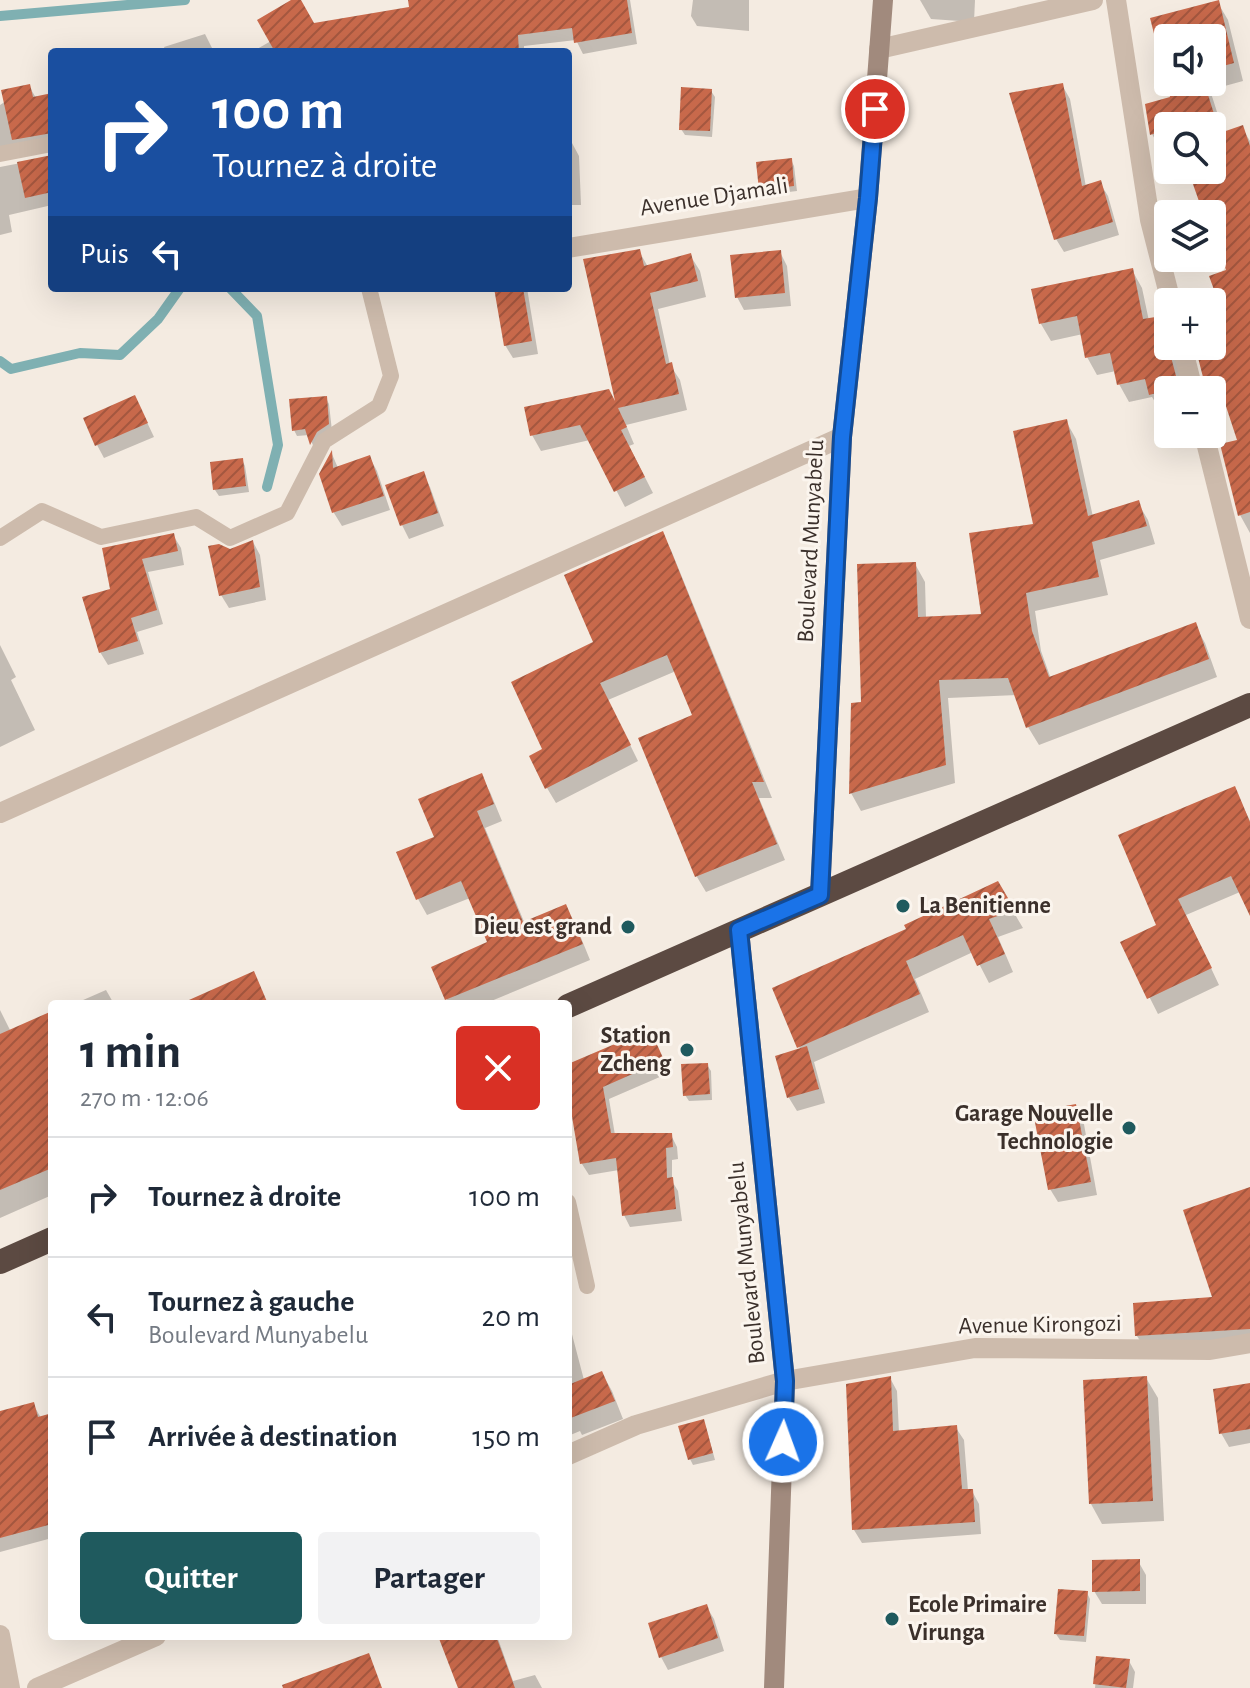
<!DOCTYPE html>
<html lang="fr">
<meta charset="utf-8">
<style>
:root{--surface:#fff;--page:#f2f2f3;--text:#1f2937;--muted:#747a83;--line:#e0e1e3;--accent:#1f5a5e}
body{margin:0;font-family:"Alegreya Sans",sans-serif;background:var(--page);color:var(--text);height:100vh;display:flex;flex-direction:column;font-size:30px;white-space:nowrap}
*{box-sizing:border-box;margin:0}
p{font-size:26px;color:var(--muted)}
.icon{flex:none;width:44px;height:44px;fill:none;stroke:currentColor;stroke-width:2;stroke-linecap:round;stroke-linejoin:round}
.map{position:relative;flex:1;overflow:hidden}
.drawer{position:absolute;left:48px;top:1000px;width:524px;height:640px;display:flex;flex-direction:column;background:var(--surface);border-radius:8px;box-shadow:0 8px 32px #0002}
.drawer>*{flex:none}
.top-card{position:absolute;left:48px;top:48px;width:524px;height:244px;border-radius:8px;box-shadow:0 8px 32px #0002;background:#1a4fa0;color:#fff;overflow:hidden}
.controls{position:absolute;left:1154px;top:24px;display:grid;gap:16px}
.controls a{display:grid;place-items:center;width:72px;height:72px;border-radius:8px;background:var(--surface);box-shadow:0 8px 32px #0002;font-size:40px}
.pin{position:absolute;display:grid;place-items:center;width:68px;height:68px;color:#fff;margin:-34px;border:4px solid #fff;border-radius:50%;box-shadow:0 2px 8px #0007}
.me{position:absolute;width:88px;margin:-44px;rotate:2deg;stroke-linejoin:round;filter:drop-shadow(0 0 6px #0008)}
.turn{display:flex;align-items:center;gap:28px;height:168px;padding:0 32px;font-size:36px}
.turn .icon{width:104px;height:104px;stroke-width:2.5}
.turn b{display:block;font-size:56px;line-height:68px}
.then{display:flex;align-items:center;height:76px;padding:0 32px;background:#0003;gap:16px;font-size:30px}
.round{display:grid;place-items:center;flex:none;width:84px;height:84px;border-radius:8px;background:var(--page)}
.head{display:flex;align-items:center;justify-content:space-between;height:136px;padding:0 32px}
h1{font-size:48px;font-weight:700;line-height:60px}
.cta{display:flex;gap:16px;margin-top:auto;padding:16px 32px}
.cta a{flex:1;height:92px;border-radius:8px;background:var(--accent);color:#fff;font-size:32px;font-weight:700;line-height:92px;text-align:center}
.cta a+a{background:var(--page);color:var(--text)}
ul{padding:0;list-style:none}
li{display:flex;align-items:center;gap:24px;height:120px;padding:0 32px;border-top:2px solid var(--line)}
li div{flex:1}
li b{display:block;font-size:30px}
li em{font-style:normal}
.map>svg:first-child{display:block}
</style>
<div class="map">
<svg width="1250" height="1688" viewBox="0 0 1250 1688">
<defs>
<pattern id="building-hatch" width="6" height="6" patternUnits="userSpaceOnUse" patternTransform="scale(2)"><rect width="6" height="6" fill="#c8694b"/><path d="M-1 1l2-2M0 6l6-6M5 7l2-2" fill="none" stroke="#a4573f"/></pattern>
</defs>
<rect width="100%" height="100%" fill="#f4ebe1"/>
<g fill="#0003" fill-rule="evenodd">
<polygon points="295,0 299,0 313,25 411,9 410,0 630,0 637,44 583,54 576,40 524,46 524,52 252,52 271,41"/>
<polygon points="693,0 749,0 749,31 697,26 691,16"/>
<polygon points="920,0 975,0 974,22 931,19"/>
<path d="M 1218,3 L 1228,20 L 1243,81 L 1210,90 L 1224,134 L 1242,128 L 1250,141 L 1250,533 L 1240,515 L 1240,441 L 1228,406 L 1221,408 L 1206,380 L 1196,351 L 1189,351 L 1184,390 L 1168,390 L 1168,410 L 1161,412 L 1152,397 L 1129,402 L 1119,384 L 1116,371 L 1097,375 L 1087,357 L 1083,334 L 1051,341 L 1041,324 L 1034,291 L 1132,270 L 1142,288 L 1149,321 L 1168,317 L 1168,346 L 1212,346 L 1212,302 L 1220,299 L 1228,271 L 1212,222 L 1212,214 L 1207,214 L 1203,207 L 1190,170 L 1212,170 L 1212,126 L 1168,126 L 1168,150 L 1162,152 L 1152,134 L 1172,98 L 1152,20 ZM 1168,38 L 1212,38 L 1212,82 L 1168,82 Z"/>
<polygon points="205,34 214,52 166,52 164,47"/>
<polygon points="1062,85 1070,99 1086,187 1100,183 1108,196 1119,235 1064,252 1056,239"/>
<polygon points="29,86 36,98 52,95 52,145 0,158 0,105"/>
<polygon points="711,91 715,97 712,137 685,135 681,129"/>
<polygon points="568,143 572,143 579,156 581,205 568,205"/>
<polygon points="52,157 52,205 9,215 12,232 0,235 0,167"/>
<polygon points="791,160 794,166 797,191 764,195 761,189"/>
<polygon points="639,251 648,267 690,255 700,271 706,297 658,309 670,365 680,380 687,410 626,425 634,444 629,446 653,493 625,507 590,440 541,451 532,435 617,406"/>
<polygon points="780,252 787,266 791,306 744,310 737,297"/>
<polygon points="496,288 527,288 538,354 513,358 505,345"/>
<polygon points="135,397 154,437 104,458 97,445"/>
<polygon points="326,398 329,404 332,431 314,448 309,435 297,436 294,430"/>
<polygon points="1066,421 1076,439 1093,517 1138,503 1148,520 1155,544 1100,560 1108,595 1035,611 1041,651 1051,679 1195,625 1205,643 1217,677 1039,745 1028,727 1017,695 948,698 955,783 861,811 851,793 863,703 915,564 925,582 926,618 983,616 1035,525"/>
<polygon points="332,454 338,468 370,458 377,471 390,510 342,526 334,513 322,474"/>
<polygon points="242,460 245,466 249,492 219,496 215,490 212,464"/>
<polygon points="423,474 430,487 444,526 409,539 402,525"/>
<polygon points="662,534 671,550 772,798 759,798 785,860 706,892 697,877 641,740 694,716 676,671 608,700 638,761 556,803 547,788 595,643"/>
<polygon points="173,535 181,548 184,565 148,572 163,624 137,632 144,654 108,665 100,652 113,590 104,549"/>
<polygon points="253,542 260,555 266,600 229,608 221,595 230,551"/>
<polygon points="0,645 16,677 11,680 35,730 0,747"/>
<polygon points="481,776 490,792 502,821 485,828 525,924 565,907 575,923 590,960 484,1004 449,1004 433,968 490,943 470,898 427,915 418,899 436,838"/>
<polygon points="1234,788 1250,821 1250,912 1240,892 1186,915 1219,985 1158,1014 1122,943 1158,926"/>
<polygon points="997,884 1023,928 998,937 1013,972 989,983 973,952 915,979 929,1012 814,1062 825,1103 797,1111 789,1098 778,1057 801,1050 799,1047 909,930"/>
<polygon points="106,990 114,1004 74,1004"/>
<polygon points="0,1010 11,1032 52,1014 52,1195 0,1218"/>
<polygon points="656,1044 669,1073 609,1099 615,1135 671,1135 677,1147 678,1159 672,1160 672,1181 678,1191 682,1221 630,1227 624,1215 619,1170 589,1175 582,1164 573,1110 570,1111 568,1108 568,1067"/>
<polygon points="707,1065 711,1071 712,1100 689,1101 685,1095"/>
<polygon points="1075,1106 1083,1119 1097,1195 1058,1202 1050,1189"/>
<polygon points="1250,1189 1250,1346 1147,1352 1137,1336 1214,1299"/>
<polygon points="568,1319 584,1380 602,1373 612,1391 623,1419 582,1435 580,1431 568,1436"/>
<polygon points="890,1378 897,1391 899,1433 956,1428 964,1440 968,1491 972,1491 979,1504 981,1534 862,1543 854,1530"/>
<polygon points="1146,1378 1158,1398 1164,1521 1102,1524 1091,1504 1085,1381"/>
<polygon points="1250,1385 1250,1443 1229,1447 1221,1433"/>
<polygon points="33,1404 41,1418 52,1415 52,1538 0,1552 0,1413"/>
<polygon points="706,1427 715,1460 693,1465 690,1459"/>
<polygon points="1138,1561 1146,1575 1146,1604 1102,1604 1094,1591"/>
<polygon points="1087,1593 1090,1599 1086,1642 1060,1640 1056,1634"/>
<polygon points="706,1606 714,1619 724,1651 668,1670 661,1657"/>
<polygon points="458,1636 497,1636 513,1681 535,1675 542,1688 460,1688"/>
<polygon points="1098,1658 1129,1661 1135,1672 1133,1688 1095,1688"/>
</g>
<g fill="none" stroke-linecap="round" stroke-linejoin="round">
<g stroke="#7fb0b2" stroke-width="10">
<polyline points="0,16 185,0"/>
<polyline points="230,288 257,316 278,445 267,487"/>
<polyline points="0,361 11,369 80,353 120,355 158,319 180,288"/>
</g>
</g>
<g fill="url(#building-hatch)">
<polygon points="291,0 301,0 314,23 409,7 408,0 627,0 632,33 574,43 572,28 518,35 519,52 275,52 257,20"/>
<polygon points="1219,0 1234,63 1212,69 1212,38 1168,38 1168,82 1204,82 1220,133 1243,125 1250,146 1250,512 1238,516 1220,444 1237,440 1220,388 1212,391 1212,379 1204,381 1195,346 1212,346 1212,302 1206,302 1217,298 1209,276 1226,270 1212,226 1212,214 1208,214 1206,206 1201,207 1188,170 1212,170 1212,126 1168,126 1168,129 1150,135 1145,104 1170,97 1150,18"/>
<polygon points="1063,83 1082,186 1101,180 1113,222 1054,240 1009,93"/>
<polygon points="30,84 33,97 52,93 52,133 12,140 1,90"/>
<polygon points="681,87 712,89 710,131 679,130"/>
<polygon points="52,155 52,192 25,198 17,162"/>
<polygon points="792,158 794,186 759,190 756,162"/>
<polygon points="640,249 644,266 691,253 698,281 650,293 666,364 672,362 679,394 618,408 627,427 621,430 645,477 614,492 580,425 530,436 524,407 609,389 615,401 583,259"/>
<polygon points="781,250 785,293 735,298 730,255"/>
<polygon points="1133,268 1143,319 1168,315 1168,346 1179,387 1149,395 1145,379 1117,385 1110,353 1085,358 1077,316 1039,324 1031,289"/>
<polygon points="494,288 523,288 532,341 504,346"/>
<polygon points="135,395 148,423 95,446 83,418"/>
<polygon points="327,396 329,424 317,432 310,445 305,429 292,431 289,399"/>
<polygon points="1067,419 1088,516 1139,500 1147,526 1092,542 1099,577 1026,593 1032,631 1049,677 1196,622 1209,659 1026,728 1008,678 939,680 946,765 849,794 851,703 861,702 857,564 916,562 918,617 981,614 969,533 1033,524 1013,431"/>
<polygon points="332,450 333,468 370,455 384,496 332,513 319,474"/>
<polygon points="243,458 246,486 213,490 210,462"/>
<polygon points="424,471 438,513 400,526 385,485"/>
<polygon points="663,531 764,782 752,782 777,844 695,877 638,738 692,715 667,655 600,683 631,745 545,789 529,756 542,749 511,682 593,642 564,575"/>
<polygon points="174,533 178,551 142,559 157,610 131,618 138,641 99,653 82,597 110,589 102,548"/>
<polygon points="253,540 260,587 219,596 208,546 219,544 230,549"/>
<polygon points="482,773 494,804 477,811 523,922 566,904 583,944 445,1000 431,967 487,942 461,881 416,900 396,852 434,837 418,799"/>
<polygon points="1235,786 1250,822 1250,916 1231,876 1178,899 1212,968 1147,999 1120,942 1156,925 1118,835"/>
<polygon points="998,881 1015,910 989,919 1005,954 977,966 963,935 906,961 920,994 797,1048 772,988 906,929 904,925"/>
<polygon points="254,971 268,1004 180,1004"/>
<polygon points="52,1011 52,1168 0,1190 0,1034"/>
<polygon points="650,1029 664,1060 603,1087 611,1133 672,1133 673,1147 666,1148 667,1178 673,1177 676,1209 622,1216 616,1158 580,1164 568,1093 568,1064"/>
<polygon points="807,1046 819,1089 787,1098 775,1056"/>
<polygon points="708,1063 710,1094 683,1096 681,1064"/>
<polygon points="1076,1104 1091,1182 1048,1190 1033,1112"/>
<polygon points="1250,1187 1250,1329 1135,1336 1133,1303 1212,1297 1183,1210"/>
<polygon points="602,1371 615,1401 568,1419 568,1385"/>
<polygon points="891,1376 893,1431 957,1425 962,1489 973,1489 975,1522 852,1530 846,1384"/>
<polygon points="1147,1376 1153,1501 1089,1504 1083,1380"/>
<polygon points="1250,1383 1250,1429 1219,1434 1213,1389"/>
<polygon points="34,1402 38,1417 52,1413 52,1524 0,1538 0,1411"/>
<polygon points="704,1419 713,1453 688,1460 678,1426"/>
<polygon points="1140,1559 1140,1591 1092,1592 1092,1560"/>
<polygon points="1058,1589 1088,1591 1084,1636 1054,1634"/>
<polygon points="707,1604 718,1638 659,1658 648,1623"/>
<polygon points="438,1636 496,1636 515,1688 458,1688"/>
<polygon points="369,1653 382,1688 283,1688 282,1685"/>
<polygon points="1096,1656 1130,1659 1126,1688 1093,1684"/>
</g>
<g fill="none" stroke-linecap="round" stroke-linejoin="round">
<g stroke="#cdbbac" stroke-width="16">
<polyline points="0,154 52,144"/>
<polyline points="0,538 42,511 101,537 196,517 230,538 287,513 324,441 379,406 391,376 369,288"/>
<polyline points="568,1202 587,1286"/>
</g>
<g stroke="#cdbbac" stroke-width="20">
<polyline points="1116,0 1150,220 1171,302"/>
<polyline points="879,49 1093,0"/>
<polyline points="568,248 868,198"/>
<polyline points="1182,346 1193,390"/>
<polyline points="1204,434 1250,619"/>
<polyline points="0,813 842,437"/>
<polyline points="568,1455 636,1425 785,1381 975,1348 1210,1350 1250,1343"/>
<polyline points="0,1635 10,1688"/>
<polyline points="37,1688 156,1636"/>
</g>
<g stroke="#a18a7d" stroke-width="20">
<polyline points="820,895 842,437 868,198 883,0"/>
<polyline points="739,930 785,1381 774,1688"/>
</g>
<g stroke="#5c4a42" stroke-width="24">
<polyline points="568,1006 1250,705"/>
<polyline points="0,1262 52,1239"/>
</g>
</g>
<g fill="none" stroke-linecap="round" stroke-linejoin="round">
<g stroke="#114b97" stroke-width="20">
<polyline id="route" points="783,1442 785,1381 739,930 820,895 842,437 868,198 875,109"/>
</g>
<use href="#route" stroke="#1a73e8" stroke-width="14"/>
</g>
<g fill="#1f5a5e" stroke="#fbf5ee" stroke-width="3">
<circle cx="903" cy="906" r="8"/>
<circle cx="628" cy="927" r="8"/>
<circle cx="687" cy="1050" r="8"/>
<circle cx="1129" cy="1128" r="8"/>
<circle cx="892" cy="1619" r="8"/>
</g>
<g text-anchor="middle" dominant-baseline="central" stroke-width="6" stroke-linejoin="round" paint-order="stroke">
<g font-size="24" fill="#3b302b" stroke="#fbf5ee">
<text transform="translate(714 197) rotate(-9)">Avenue Djamali</text>
<text transform="translate(811 541) rotate(-87)">Boulevard Munyabelu</text>
<text transform="translate(747 1263) rotate(-96)">Boulevard Munyabelu</text>
<text transform="translate(1040 1325) rotate(-1)">Avenue Kirongozi</text>
</g>
<g font-size="24" font-weight="bold" fill="#3b302b" stroke="#fbf5ee" text-anchor="end">
<text x="919" y="906" text-anchor="start">La Benitienne</text>
<text x="612" y="927">Dieu est grand</text>
<text x="671" y="1036">Station<tspan x="671" dy="28">Zcheng</tspan></text>
<text x="1113" y="1114">Garage Nouvelle<tspan x="1113" dy="28">Technologie</tspan></text>
<text x="908" y="1605" text-anchor="start">Ecole Primaire<tspan x="908" dy="28">Virunga</tspan></text>
</g>
</g>
</svg>
<div class="controls">
<a><svg class="icon" aria-label="sound" viewBox="0 0 24 24"><path d="M4 9h4l5-4v14l-5-4H4zM17 9q2 3 0 6"/></svg></a>
<a><svg class="icon" aria-label="search" viewBox="0 0 24 24"><circle cx="10" cy="10" r="6"/><path d="M15 15l6 6"/></svg></a>
<a><svg class="icon" aria-label="layers" viewBox="0 0 24 24"><path d="M12 4l9 5-9 5-9-5zM3 14l9 5 9-5"/></svg></a>
<a>+</a>
<a>−</a>
</div>
<div class="pin" style="left:875px;top:109px;background:#d93025"><svg class="icon" aria-label="arrive" viewBox="0 0 24 24"><path d="M6 21V4h12l-3 4 3 4H6"/></svg></div>
<svg class="me" style="left:783px;top:1442px" viewBox="-20 -20 40 40"><circle r="17" fill="#1a73e8" stroke="#fff" stroke-width="3"/><path d="M0-11L8 9 0 5-8 9z" fill="#fff"/></svg>
<div class="top-card">
<div class="turn"><svg class="icon" aria-label="right" viewBox="0 0 24 24"><path d="M7 20v-9h11M14 6l5 5-5 5"/></svg><div><b>100 m</b>Tournez à droite</div></div>
<div class="then">Puis<svg class="icon" aria-label="left" viewBox="0 0 24 24"><path d="M17 20v-9H6M10 6l-5 5 5 5"/></svg></div>
</div>
<section class="drawer">
<div class="head"><div><h1>1 min</h1><p>270 m · 12:06</p></div><a class="round" style="background:#d93025;color:#fff"><svg class="icon" aria-label="close" viewBox="0 0 24 24"><path d="M6 6l12 12M18 6L6 18"/></svg></a></div>
<ul>
<li><svg class="icon" aria-label="right" viewBox="0 0 24 24"><path d="M7 20v-9h11M14 6l5 5-5 5"/></svg><div><b>Tournez à droite</b></div><em>100 m</em></li>
<li><svg class="icon" aria-label="left" viewBox="0 0 24 24"><path d="M17 20v-9H6M10 6l-5 5 5 5"/></svg><div><b>Tournez à gauche</b><p>Boulevard Munyabelu</p></div><em>20 m</em></li>
<li><svg class="icon" aria-label="arrive" viewBox="0 0 24 24"><path d="M6 21V4h12l-3 4 3 4H6"/></svg><div><b>Arrivée à destination</b></div><em>150 m</em></li>
</ul>
<div class="cta"><a>Quitter</a><a>Partager</a></div>
</section>
</div>
